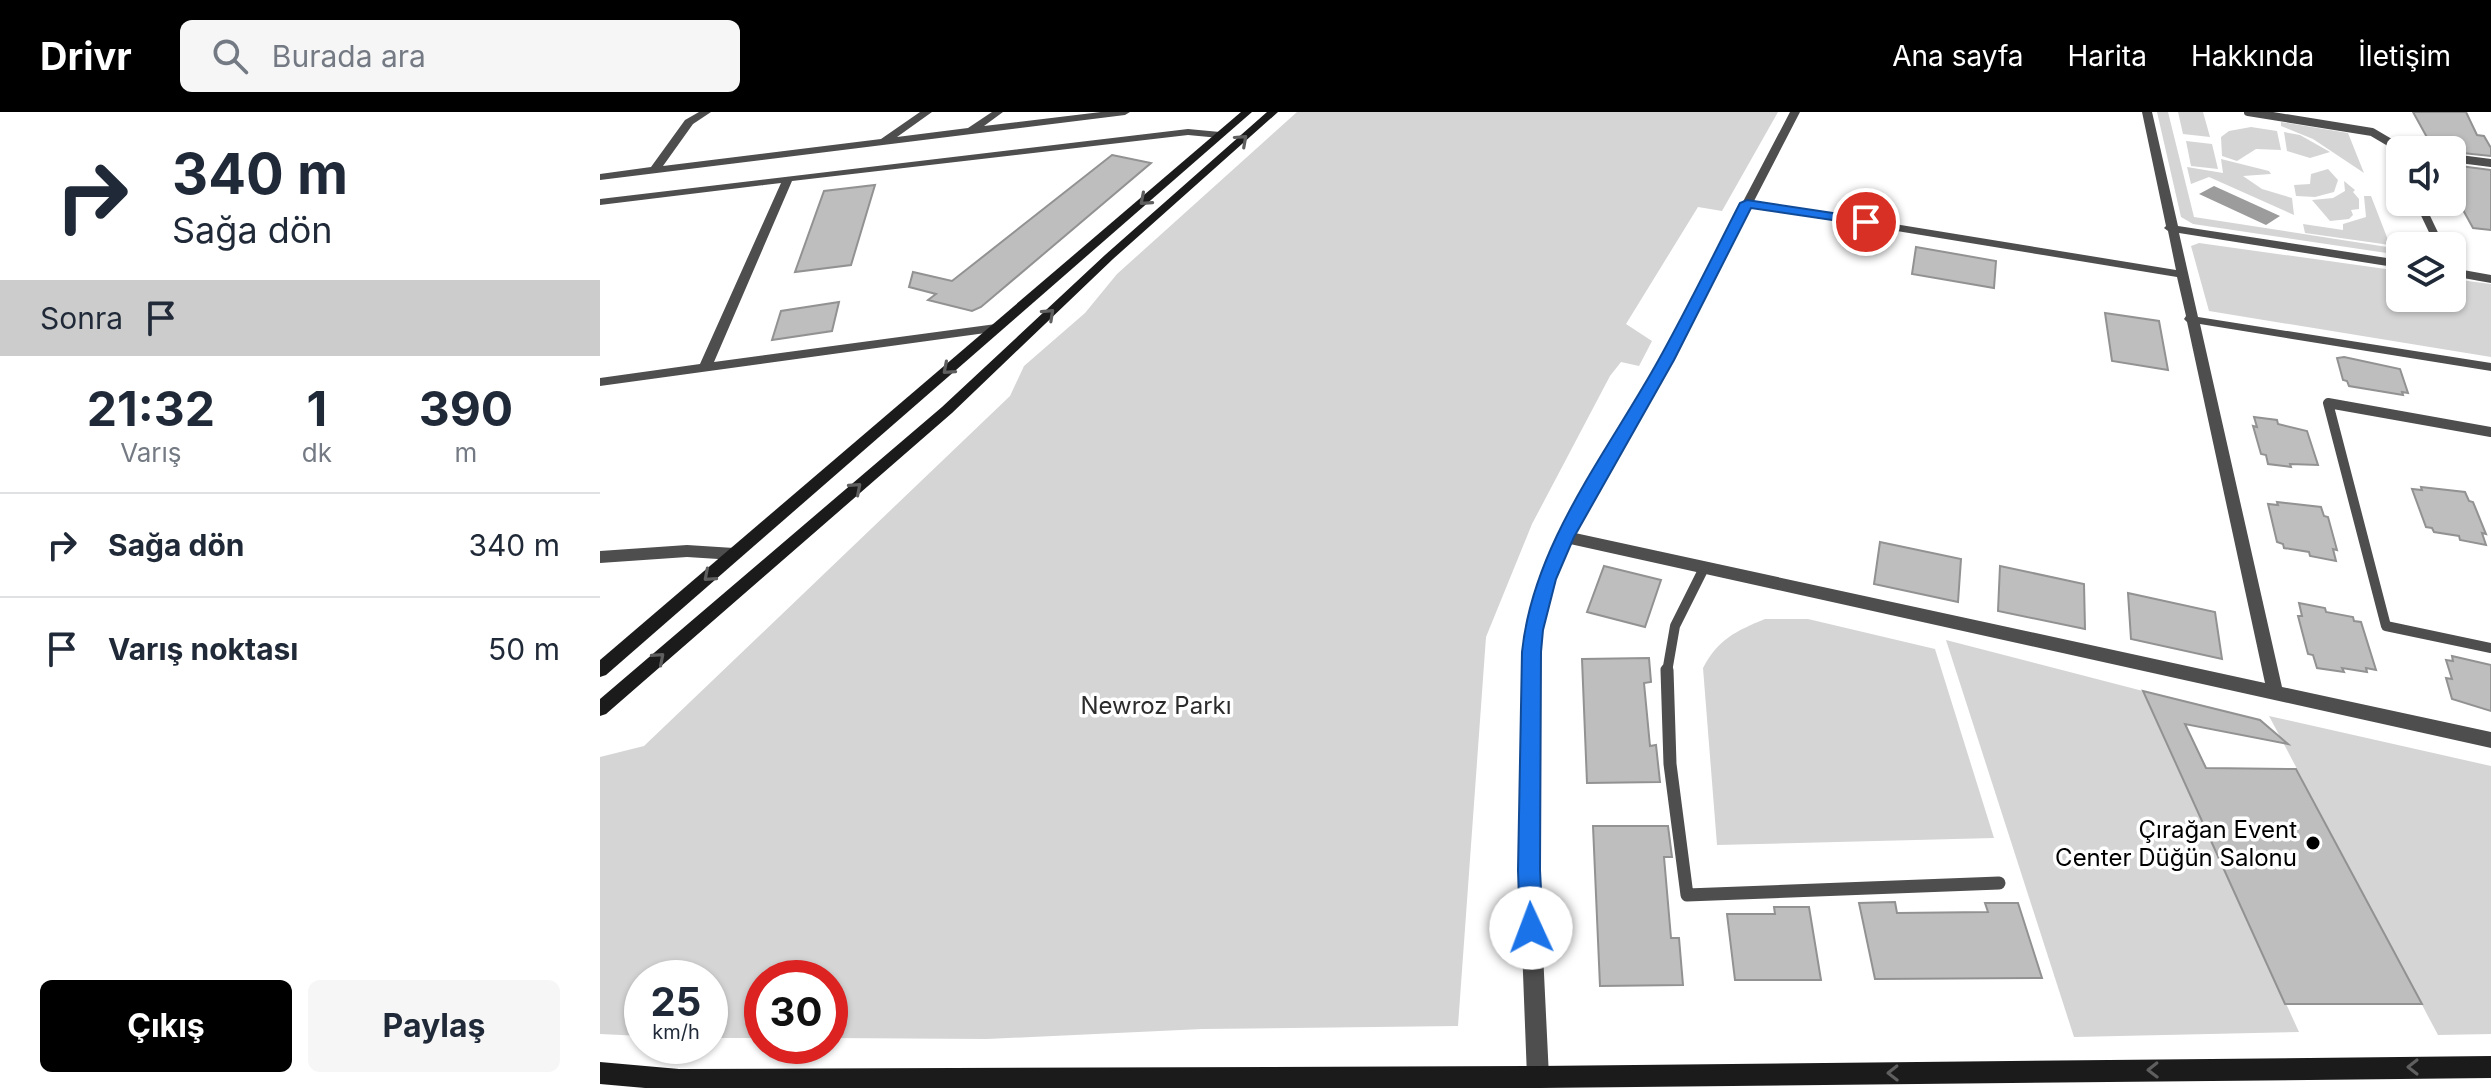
<!DOCTYPE html>
<html lang="tr">
<meta charset="utf-8">
<style>
:root{--surface:#fff;--page:#f6f6f7;--text:#1f2937;--muted:#747a83;--line:#e0e1e3;--accent:#000}
body{margin:0;font-family:Inter,sans-serif;background:var(--page);color:var(--text);height:100vh;display:flex;flex-direction:column;font-size:30px;white-space:nowrap}
*{box-sizing:border-box;margin:0}
p{font-size:26px;color:var(--muted)}
.icon{flex:none;width:44px;height:44px;fill:none;stroke:currentColor;stroke-width:2;stroke-linecap:round;stroke-linejoin:round}
.map{position:relative;flex:1;overflow:hidden}
.details{display:flex;flex-direction:column;background:var(--surface);width:600px}
.details>*{flex:none}
.guide{background:#fff;color:var(--text);overflow:hidden}
.fabs{position:absolute;left:1786px;top:24px;display:grid;gap:16px}
.fabs a{display:grid;place-items:center;width:80px;height:80px;border-radius:12px;background:var(--surface);box-shadow:0 2px 6px #0004;font-size:40px}
.speed{position:absolute;left:24px;top:848px;display:flex;gap:16px;font-size:40px;font-weight:700;text-align:center}
.speed>*{display:grid;place-content:center;width:104px;height:104px;border-radius:50%;background:var(--surface);box-shadow:0 2px 6px #0004;line-height:1}
.speed small{font-size:20px;font-weight:400}
.speed .limit{border:12px solid #d22;background:#fff;color:#111}
.pin{position:absolute;display:grid;place-items:center;width:68px;height:68px;color:#fff;margin:-34px;border:4px solid #fff;border-radius:50%;box-shadow:0 2px 8px #0007}
.me{position:absolute;width:88px;margin:-44px;rotate:358deg;stroke-linejoin:round;filter:drop-shadow(0 0 6px #0008)}
.turn{display:flex;align-items:center;gap:28px;height:168px;padding:0 40px;font-size:36px}
.turn .icon{width:104px;height:104px;stroke-width:2.5}
.turn b{display:block;font-size:56px;line-height:68px}
.then{display:flex;align-items:center;height:76px;padding:0 40px;background:#0003;gap:16px;font-size:30px}
.eta{display:flex;justify-content:space-evenly;align-items:center;height:136px;text-align:center}
.eta b{font-size:48px;font-weight:700;line-height:56px}
.cta{display:flex;gap:16px;margin-top:auto;padding:16px 40px}
.cta a{flex:1;height:92px;border-radius:12px;background:var(--accent);color:#fff;font-size:32px;font-weight:700;line-height:92px;text-align:center}
.cta a+a{background:var(--page);color:var(--text)}
ul{padding:0;list-style:none}
li{display:flex;align-items:center;gap:24px;height:104px;padding:0 40px;border-top:2px solid var(--line)}
li div{flex:1}
li b{display:block;font-size:30px}
li em{font-style:normal}
header{display:flex;align-items:center;gap:48px;box-sizing:border-box;height:112px;padding:0 40px;background:var(--accent);color:#fff}
header strong{font-size:38px}
nav{display:flex;gap:44px;margin-inline-start:auto;font-size:28px}
.search{width:560px;height:72px;background:var(--page);display:flex;align-items:center;gap:20px;box-sizing:border-box;padding:0 28px;border-radius:12px;color:var(--muted);font-size:30px}
main{display:flex;flex:1;min-height:0}
.map>svg:first-child{display:block}
</style>
<header>
<strong>Drivr</strong>
<div class="search"><svg class="icon" aria-label="search" viewBox="0 0 24 24"><circle cx="10" cy="10" r="6"/><path d="M15 15l6 6"/></svg>Burada ara</div>
<nav><a>Ana sayfa</a><a>Harita</a><a>Hakkında</a><a>İletişim</a></nav>
</header>
<main>
<section class="details">
<div class="guide">
<div class="turn"><svg class="icon" aria-label="right" viewBox="0 0 24 24"><path d="M7 20v-9h11M14 6l5 5-5 5"/></svg><div><b>340 m</b>Sağa dön</div></div>
<div class="then">Sonra<svg class="icon" aria-label="arrive" viewBox="0 0 24 24"><path d="M6 21V4h12l-3 4 3 4H6"/></svg></div>
</div>
<div class="eta">
<div><b>21:32</b><p>Varış</p></div>
<div><b>1</b><p>dk</p></div>
<div><b>390</b><p>m</p></div>
</div>
<ul>
<li><svg class="icon" aria-label="right" viewBox="0 0 24 24"><path d="M7 20v-9h11M14 6l5 5-5 5"/></svg><div><b>Sağa dön</b></div><em>340 m</em></li>
<li><svg class="icon" aria-label="arrive" viewBox="0 0 24 24"><path d="M6 21V4h12l-3 4 3 4H6"/></svg><div><b>Varış noktası</b></div><em>50 m</em></li>
</ul>
<div class="cta"><a>Çıkış</a><a>Paylaş</a></div>
</section>
<div class="map">
<svg width="1891" height="976" viewBox="0 0 1891 976">
<rect width="100%" height="100%" fill="#fff"/>
<g fill="#d5d5d5">
<polygon points="697,0 1178,0 1122,99 1098,95 1026,212 1052,229 1039,254 1021,250 1010,264 932,412 886,525 858,914 602,917 387,927 230,926 230,866 162,866 162,926 110,926 110,866 42,866 42,924 0,922 0,645 44,634 410,284 424,254 485,201 517,162"/>
<polygon points="1557,0 1568,0 1594,105 1800,137 1800,143 1593,112 1581,105"/>
<polygon points="1578,0 1603,0 1610,25 1583,22"/>
<polygon points="1681,10 1748,21 1764,61 1713,27 1681,14"/>
<polygon points="1651,15 1677,19 1681,38 1656,37 1637,49 1622,44 1621,25 1629,19"/>
<polygon points="1684,20 1700,23 1730,40 1710,46 1687,39"/>
<polygon points="1586,29 1612,32 1618,57 1591,54"/>
<polygon points="1621,47 1669,59 1671,62 1643,64 1662,77 1692,86 1694,103 1609,65 1591,72 1587,55 1623,61"/>
<polygon points="1728,57 1738,68 1734,80 1715,85 1696,84 1694,73 1710,72 1711,62"/>
<polygon points="1744,69 1755,78 1753,80 1759,87 1759,97 1751,98 1753,103 1749,107 1730,109 1712,88 1733,86 1745,79"/>
<polygon points="1764,84 1771,84 1790,133 1705,121 1703,112 1743,118 1743,112 1766,105"/>
<polygon points="1599,131 1800,159 1800,186 1852,186 1852,167 1891,172 1891,245 1609,199 1591,134"/>
<path d="M 1165,507 L 1208,507 L 1335,537 L 1394,726 L 1117,733 L 1103,556 C 1118,527 1136,519 1165,507 Z"/>
<polygon points="1346,528 1543,579 1699,920 1474,925"/>
<polygon points="1669,604 1891,654 1891,922 1838,923"/>
</g>
<polygon fill="#9c9c9c" points="1614,74 1680,104 1666,113 1599,82"/>
<g fill="#bebebe" stroke="#929292" stroke-width="2">
<polygon points="1813,0 1866,0 1877,23 1884,24 1891,36 1891,44 1834,38"/>
<polygon points="512,43 551,51 381,195 372,199 328,188 336,182 309,175 313,160 352,169"/>
<polygon points="1852,53 1891,58 1891,118 1873,116 1852,78"/>
<polygon points="275,73 251,153 195,160 224,79"/>
<polygon points="1316,135 1396,149 1394,176 1312,162"/>
<polygon points="239,190 232,219 172,228 181,199"/>
<polygon points="1505,201 1559,209 1568,258 1512,249"/>
<polygon points="1744,245 1800,257 1808,281 1802,280 1803,283 1749,274 1747,269 1743,268 1737,246"/>
<polygon points="1654,305 1677,308 1678,312 1707,319 1718,353 1690,352 1691,355 1668,352 1666,343 1661,342 1653,314 1657,315"/>
<polygon points="1821,375 1865,380 1869,389 1873,390 1886,422 1882,421 1886,433 1860,428 1859,424 1834,420 1832,416 1826,415 1812,377 1822,378"/>
<polygon points="1677,390 1721,395 1724,404 1728,405 1737,438 1733,437 1736,449 1710,444 1709,440 1684,436 1683,432 1677,430 1668,392 1678,393"/>
<polygon points="1280,430 1361,447 1358,490 1274,472"/>
<polygon points="1004,454 1061,468 1045,515 987,500"/>
<polygon points="1400,454 1484,472 1485,517 1398,499"/>
<polygon points="1528,481 1615,500 1622,547 1531,527"/>
<polygon points="1699,491 1725,496 1726,500 1753,505 1754,509 1761,510 1776,558 1766,556 1767,560 1742,556 1744,560 1717,556 1713,543 1708,542 1698,504 1702,504"/>
<polygon points="1852,544 1891,553 1891,599 1852,587 1846,566 1852,567 1846,548 1853,549"/>
<polygon points="1049,546 1051,570 1044,571 1050,634 1056,633 1060,670 987,671 982,547"/>
<polygon points="1543,579 1660,608 1688,632 1585,612 1606,656 1696,657 1822,892 1685,892"/>
<polygon points="993,714 1068,714 1072,745 1064,745 1071,826 1079,826 1083,873 1000,874"/>
<polygon points="1295,790 1297,801 1388,800 1385,791 1418,791 1442,866 1275,867 1259,791"/>
<polygon points="1174,795 1209,795 1221,868 1135,868 1127,802 1175,802"/>
</g>
<g fill="none" stroke-linecap="round" stroke-linejoin="round">
<g stroke="#4e4e4e" stroke-width="8">
<polyline points="1648,0 1772,20 1789,30 1800,49"/>
<polyline points="1852,46 1891,51"/>
<polyline points="1819,90 1840,134"/>
</g>
<g stroke="#4e4e4e" stroke-width="10">
<polyline points="1891,320 1728,291 1786,514 1891,536"/>
<polyline points="1067,560 1075,514 1104,456"/>
</g>
<polyline stroke="#4e4e4e" stroke-width="13" points="1067,558 1070,652 1087,783 1399,771"/>
<g fill="#4e4e4e" fill-rule="evenodd">
<polygon points="99,0 111,0 93,12 63,54 281,27 320,0 332,0 297,25 368,16 392,0 403,0 384,14 501,0 530,0 525,3 0,68 0,62 51,55 85,8"/>
<path d="M 1190,0 L 1200,0 L 1154,89 L 1576,158 L 1568,119 L 1564,116 L 1566,114 L 1542,0 L 1552,0 L 1578,114 L 1800,148 L 1800,156 L 1579,121 L 1598,205 L 1891,251 L 1891,259 L 1600,212 L 1682,575 L 1891,620 L 1891,636 L 970,432 L 955,467 L 942,518 L 938,562 L 939,758 L 949,965 L 946,973 L 938,976 L 930,973 L 927,965 L 919,758 L 922,562 L 926,518 L 939,467 L 957,425 L 1060,248 ZM 1151,95 L 1577,165 L 1586,204 L 1584,207 L 1587,210 L 1665,571 L 975,421 L 1072,248 Z"/>
<polygon points="588,17 620,20 625,23 620,26 588,23 192,69 114,250 396,212 402,216 400,219 0,274 0,266 100,252 181,71 0,93 0,87"/>
<polygon points="1852,156 1891,163 1891,171 1852,164"/>
<polygon points="87,433 134,436 142,442 134,448 87,445 0,451 0,439"/>
</g>
<g fill="#1b1b1b" fill-rule="evenodd">
<polygon points="641,0 652,0 6,563 0,565 0,548"/>
<polygon points="667,0 678,0 513,147 352,301 6,602 0,604 0,587 342,295 505,143"/>
<polygon points="1891,944 1891,966 940,976 45,976 0,972 0,950 79,957 938,954"/>
</g>
</g>
<defs><path id="oneway-chevron" d="M-2-3.5L2.5 0L-2 3.5" fill="none" stroke-width="1.6" stroke-linecap="round" stroke-linejoin="round" transform="scale(2)"/></defs>
<g stroke="#5f5f5f">
<use href="#oneway-chevron" transform="translate(642 28) rotate(-42)"/>
<use href="#oneway-chevron" transform="translate(545 88) rotate(139)"/>
<use href="#oneway-chevron" transform="translate(449 202) rotate(-43)"/>
<use href="#oneway-chevron" transform="translate(348 257) rotate(139)"/>
<use href="#oneway-chevron" transform="translate(256 376) rotate(-41)"/>
<use href="#oneway-chevron" transform="translate(109 464) rotate(139)"/>
<use href="#oneway-chevron" transform="translate(59 546) rotate(-41)"/>
<use href="#oneway-chevron" transform="translate(1813 955) rotate(180)"/>
<use href="#oneway-chevron" transform="translate(1553 958) rotate(179)"/>
<use href="#oneway-chevron" transform="translate(1293 961) rotate(179)"/>
</g>
<path fill="#1a73e8" stroke="#114b97" stroke-width="2" d="M 1147,88 L 1266,106 L 1272,110 L 1266,113 L 1151,96 L 1074,248 L 974,425 L 956,467 L 943,518 L 941,540 L 940,758 L 943,816 L 939,824 L 931,827 L 923,824 L 920,816 L 918,758 L 922,540 C 933,432 1007,341 1058,249 C 1087,197 1113,144 1140,91 Z"/>
<circle fill="#000" stroke="#fff" stroke-width="3" cx="1713" cy="731" r="8"/>
<g text-anchor="middle" dominant-baseline="central" stroke-width="7" stroke-linejoin="round" paint-order="stroke">
<g font-size="24" fill="#2c2c2c" stroke="#fff">
<text x="556" y="593">Newroz Parkı</text>
</g>
<g font-size="24" fill="#000" stroke="#fff" text-anchor="end">
<text x="1697" y="717">Çırağan Event<tspan x="1697" dy="28">Center Düğün Salonu</tspan></text>
</g>
</g>
</svg>
<div class="fabs">
<a><svg class="icon" aria-label="sound" viewBox="0 0 24 24"><path d="M4 9h4l5-4v14l-5-4H4zM17 9q2 3 0 6"/></svg></a>
<a><svg class="icon" aria-label="layers" viewBox="0 0 24 24"><path d="M12 4l9 5-9 5-9-5zM3 14l9 5 9-5"/></svg></a>
</div>
<div class="speed"><div>25<small>km/h</small></div><div class="limit">30</div></div>
<div class="pin" style="left:1266px;top:110px;background:#d93025"><svg class="icon" aria-label="arrive" viewBox="0 0 24 24"><path d="M6 21V4h12l-3 4 3 4H6"/></svg></div>
<svg class="me" style="left:931px;top:816px" viewBox="-20 -20 40 40"><circle r="19" fill="#fff"/><path d="M0-13L10 11 0 6-10 11z" fill="#1a73e8"/></svg>
</div>
</main>
